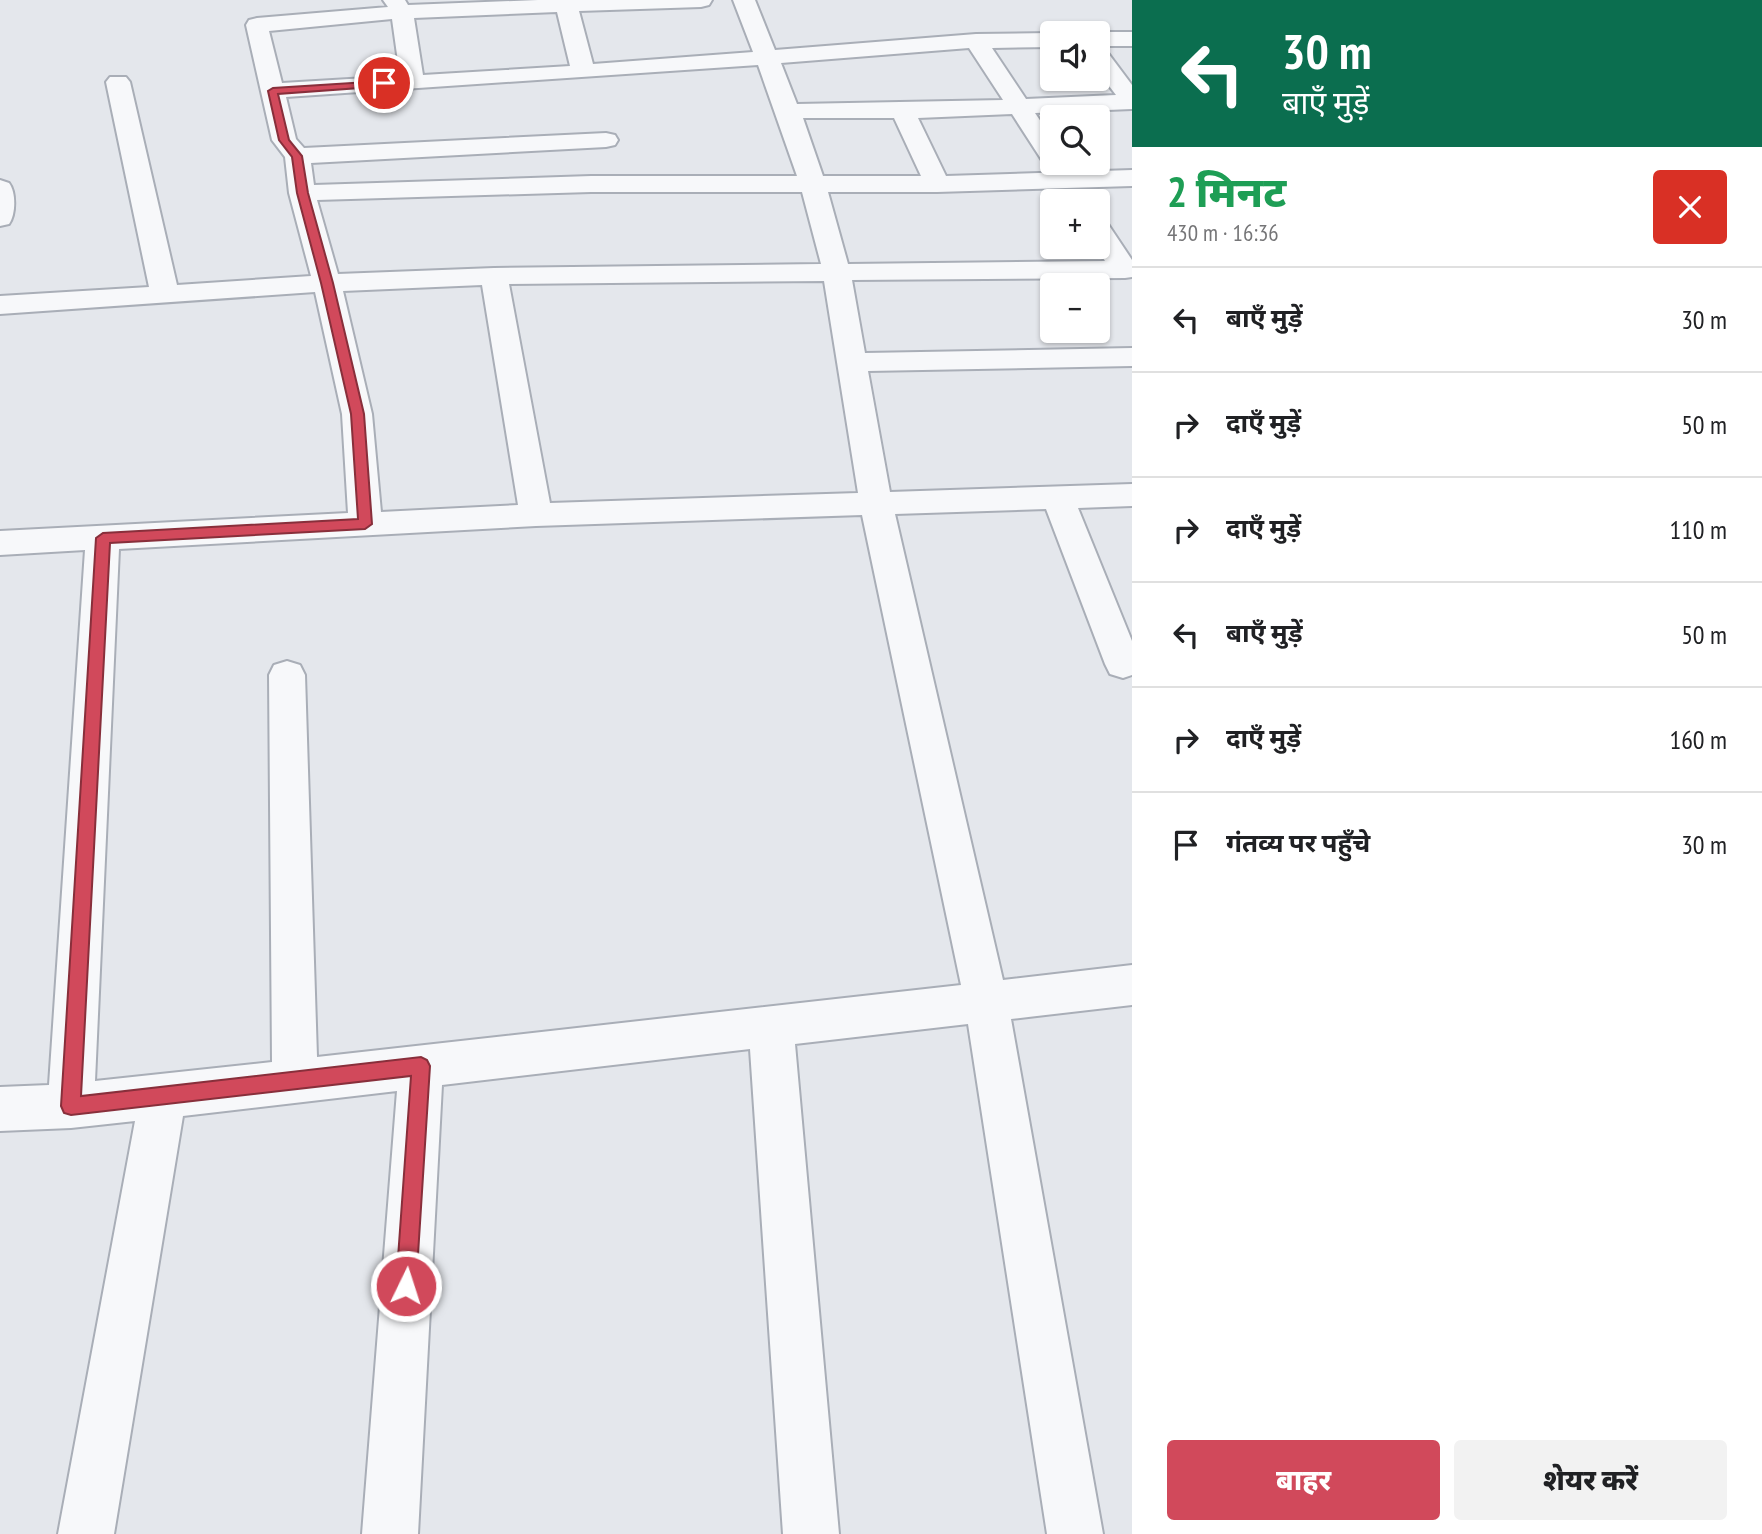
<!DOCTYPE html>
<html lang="hi">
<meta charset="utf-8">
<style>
:root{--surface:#fff;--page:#f2f2f2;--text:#202124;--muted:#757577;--line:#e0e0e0;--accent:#d1495b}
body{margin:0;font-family:"PT Sans Narrow","Noto Sans Devanagari",sans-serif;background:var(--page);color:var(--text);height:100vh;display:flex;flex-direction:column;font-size:26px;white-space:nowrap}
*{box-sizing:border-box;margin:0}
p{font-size:23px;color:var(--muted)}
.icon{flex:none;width:38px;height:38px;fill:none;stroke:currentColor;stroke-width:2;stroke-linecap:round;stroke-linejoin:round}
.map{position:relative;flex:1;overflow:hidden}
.details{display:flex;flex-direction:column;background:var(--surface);width:630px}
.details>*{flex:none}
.guide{background:#0b6e4f;color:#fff;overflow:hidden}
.tools{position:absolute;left:1040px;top:21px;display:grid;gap:14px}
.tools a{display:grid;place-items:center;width:70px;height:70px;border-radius:7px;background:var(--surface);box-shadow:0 2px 5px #0004;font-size:35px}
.pin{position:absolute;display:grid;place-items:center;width:60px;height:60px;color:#fff;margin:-30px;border:4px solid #fff;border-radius:50%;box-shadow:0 2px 7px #0007}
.me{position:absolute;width:77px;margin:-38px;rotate:4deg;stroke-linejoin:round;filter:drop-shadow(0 0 5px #0008)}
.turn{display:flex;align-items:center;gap:24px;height:147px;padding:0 35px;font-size:32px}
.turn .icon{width:91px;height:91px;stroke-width:2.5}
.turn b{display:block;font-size:49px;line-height:60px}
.round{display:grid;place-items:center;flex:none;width:74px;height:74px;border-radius:7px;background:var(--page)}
.headline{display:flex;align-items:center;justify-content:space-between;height:119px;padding:0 35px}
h1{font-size:42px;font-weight:800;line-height:52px;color:#1e9e55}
.cta{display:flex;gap:14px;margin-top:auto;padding:14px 35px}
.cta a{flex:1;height:80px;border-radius:7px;background:var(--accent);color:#fff;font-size:28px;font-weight:800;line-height:80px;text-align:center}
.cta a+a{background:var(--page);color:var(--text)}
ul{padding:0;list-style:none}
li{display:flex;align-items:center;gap:21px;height:105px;padding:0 35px;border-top:2px solid var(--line)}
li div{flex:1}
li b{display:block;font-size:26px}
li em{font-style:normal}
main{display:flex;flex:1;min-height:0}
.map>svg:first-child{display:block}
</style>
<main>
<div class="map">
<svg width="1132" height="1534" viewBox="0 0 1132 1534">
<rect width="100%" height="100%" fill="#e4e7ec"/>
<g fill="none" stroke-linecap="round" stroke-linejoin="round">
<g stroke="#a9aeb7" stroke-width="4">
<g id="minor">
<path d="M 383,0 L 405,0 L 408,5 L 538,0 L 712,0 L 709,5 L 701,7 L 579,11 L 593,64 L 753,52 L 733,0 L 755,0 L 775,50 L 976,34 L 1052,33 L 1052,47 L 992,48 L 1026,99 L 1116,95 L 1097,70 L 1097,47 L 1105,49 L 1132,85 L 1132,109 L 1035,113 L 1052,138 L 1052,163 L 1059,163 L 1043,162 L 1012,114 L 918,118 L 946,176 L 1132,170 L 1132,186 L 937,192 L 828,192 L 848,264 L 1105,261 L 1096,247 L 1097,219 L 1106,221 L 1132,260 L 1132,277 L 1125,278 L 852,280 L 865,353 L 1132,348 L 1132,366 L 868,371 L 890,492 L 1132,484 L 1132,506 L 1078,508 L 1132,641 L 1132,675 L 1123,678 L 1110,674 L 1105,664 L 1046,509 L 895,514 L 1003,980 L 1132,965 L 1132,1005 L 1011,1019 L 1103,1534 L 1047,1534 L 968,1024 L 795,1044 L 839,1534 L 783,1534 L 750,1049 L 442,1085 L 418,1534 L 362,1534 L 397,1091 L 183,1116 L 114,1534 L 58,1534 L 135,1121 L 71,1128 L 0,1131 L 0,1087 L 49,1085 L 85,550 L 0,555 L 0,531 L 348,513 L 342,414 L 315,292 L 0,314 L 0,296 L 149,287 L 106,82 L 110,77 L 126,77 L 130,82 L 177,285 L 311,276 L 289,193 L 285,157 L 272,140 L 246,25 L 249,20 L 257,18 L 388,7 ZM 557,12 L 570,66 L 423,75 L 414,18 ZM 392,19 L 400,76 L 282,83 L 269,31 ZM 969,48 L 1003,100 L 797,104 L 781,63 ZM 758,65 L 797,176 L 591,176 L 314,185 L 311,163 L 606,147 L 615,145 L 618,140 L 615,135 L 606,133 L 304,148 L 296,139 L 286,97 ZM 803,118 L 894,118 L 921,176 L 823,176 ZM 591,192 L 802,192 L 821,264 L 494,268 L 338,274 L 317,200 ZM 824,281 L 858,493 L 550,503 L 509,284 ZM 482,285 L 518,505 L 381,512 L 372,414 L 343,291 ZM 862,515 L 961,985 L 317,1057 L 305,675 L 300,665 L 287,661 L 274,665 L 269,675 L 272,1062 L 95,1081 L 119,549 L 536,526 Z"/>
<polygon points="1097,32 1132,32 1132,46 1097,46 1097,33 1093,33"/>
<path d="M 0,180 L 9,183 C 16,192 16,214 9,224 L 0,226 Z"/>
</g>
</g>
<use href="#minor" fill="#f7f8fa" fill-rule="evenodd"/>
</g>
<polygon fill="#d1495b" stroke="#882f3b" stroke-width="2" points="384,81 387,81 387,86 278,94 289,140 302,156 308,193 333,283 364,414 372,524 365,529 110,543 81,1096 421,1057 427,1060 430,1066 416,1286 413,1294 406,1297 399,1294 396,1286 411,1076 71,1115 64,1113 61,1106 96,538 103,533 358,519 351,414 321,283 297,193 292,157 279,140 268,91 273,88"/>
</svg>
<div class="tools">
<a><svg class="icon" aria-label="sound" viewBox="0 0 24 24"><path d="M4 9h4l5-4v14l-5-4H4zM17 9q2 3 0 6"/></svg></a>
<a><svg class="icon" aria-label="search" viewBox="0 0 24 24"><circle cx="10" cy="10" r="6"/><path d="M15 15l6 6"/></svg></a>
<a>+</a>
<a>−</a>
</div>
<div class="pin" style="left:384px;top:83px;background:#d93025"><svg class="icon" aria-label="arrive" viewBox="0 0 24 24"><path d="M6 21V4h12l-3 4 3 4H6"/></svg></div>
<svg class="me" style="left:406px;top:1286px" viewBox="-20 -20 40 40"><circle r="17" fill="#d1495b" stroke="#fff" stroke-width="3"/><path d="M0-11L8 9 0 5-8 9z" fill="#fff"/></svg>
</div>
<section class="details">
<div class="guide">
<div class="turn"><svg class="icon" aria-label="left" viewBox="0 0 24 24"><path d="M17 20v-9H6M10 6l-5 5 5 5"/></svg><div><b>30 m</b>बाएँ मुड़ें</div></div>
</div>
<div class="headline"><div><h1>2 मिनट</h1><p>430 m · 16:36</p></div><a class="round" style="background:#d93025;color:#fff"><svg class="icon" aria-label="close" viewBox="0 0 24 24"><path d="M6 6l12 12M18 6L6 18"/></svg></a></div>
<ul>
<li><svg class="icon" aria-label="left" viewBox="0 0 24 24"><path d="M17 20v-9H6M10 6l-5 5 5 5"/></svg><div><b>बाएँ मुड़ें</b></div><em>30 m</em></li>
<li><svg class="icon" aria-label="right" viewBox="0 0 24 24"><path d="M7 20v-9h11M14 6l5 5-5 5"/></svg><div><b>दाएँ मुड़ें</b></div><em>50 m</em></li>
<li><svg class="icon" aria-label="right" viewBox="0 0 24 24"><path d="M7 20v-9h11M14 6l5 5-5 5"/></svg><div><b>दाएँ मुड़ें</b></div><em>110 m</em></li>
<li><svg class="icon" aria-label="left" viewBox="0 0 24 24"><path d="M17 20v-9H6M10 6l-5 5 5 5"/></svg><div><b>बाएँ मुड़ें</b></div><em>50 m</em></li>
<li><svg class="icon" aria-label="right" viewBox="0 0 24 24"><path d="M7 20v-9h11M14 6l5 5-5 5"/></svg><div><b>दाएँ मुड़ें</b></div><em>160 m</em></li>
<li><svg class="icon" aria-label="arrive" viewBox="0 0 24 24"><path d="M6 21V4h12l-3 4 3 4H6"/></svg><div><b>गंतव्य पर पहुँचे</b></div><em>30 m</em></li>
</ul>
<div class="cta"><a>बाहर</a><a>शेयर करें</a></div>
</section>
</main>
